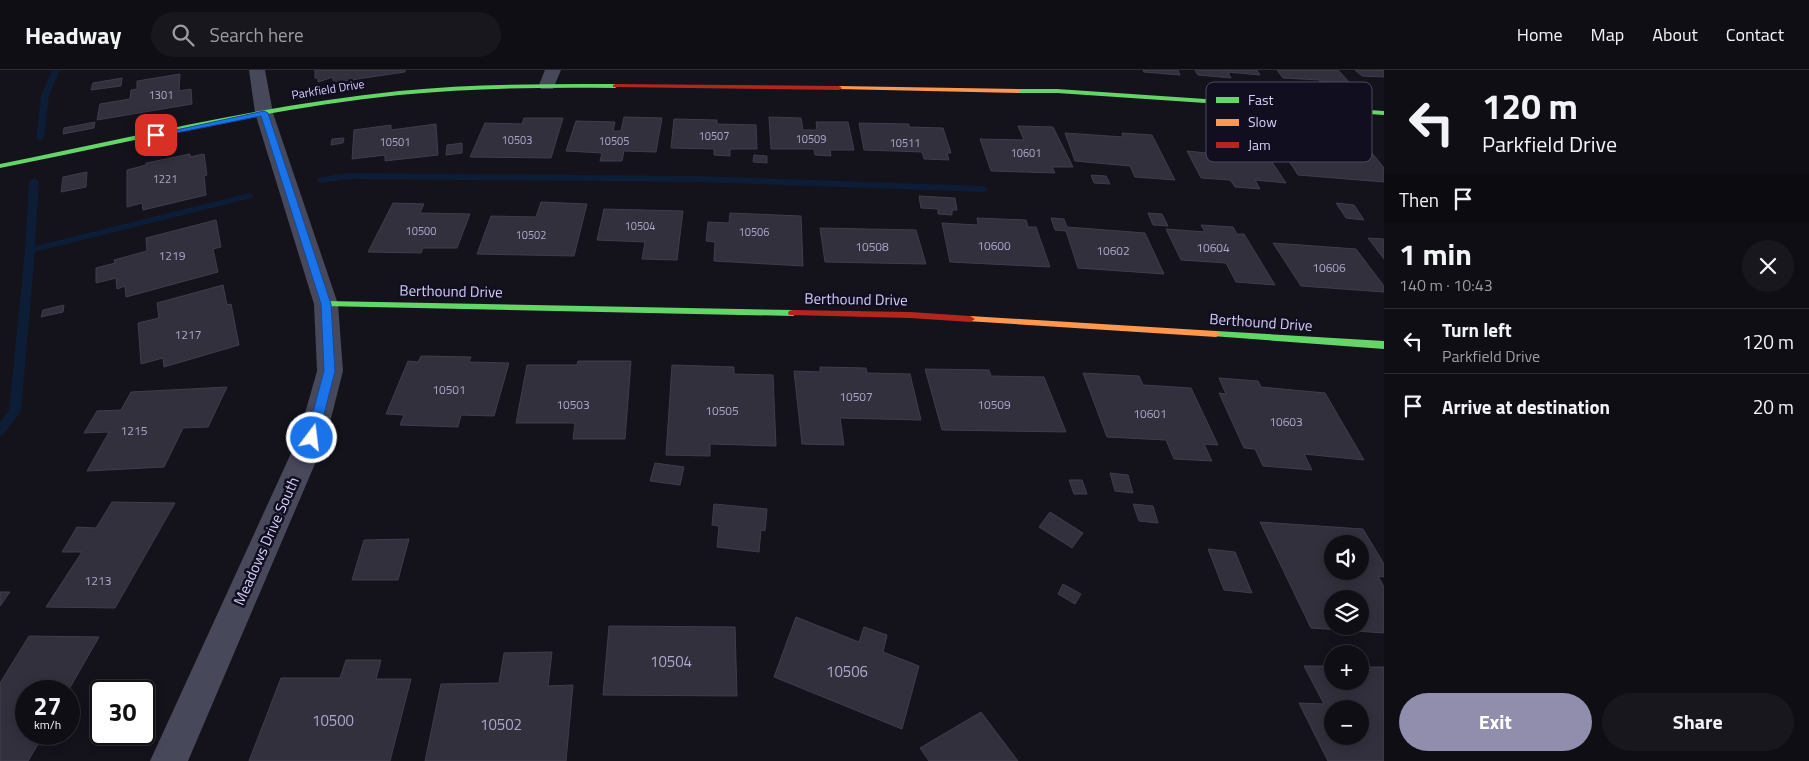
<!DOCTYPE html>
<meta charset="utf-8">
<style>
:root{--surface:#0f0e14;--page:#18171d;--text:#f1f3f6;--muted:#9b9ca0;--line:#2f2e34;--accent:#918ead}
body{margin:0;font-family:"Titillium Web",sans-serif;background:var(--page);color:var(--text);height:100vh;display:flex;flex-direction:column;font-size:19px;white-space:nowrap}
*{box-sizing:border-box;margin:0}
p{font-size:16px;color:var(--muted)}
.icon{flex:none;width:28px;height:28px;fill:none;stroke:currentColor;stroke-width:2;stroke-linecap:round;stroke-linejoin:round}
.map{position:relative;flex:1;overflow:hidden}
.panel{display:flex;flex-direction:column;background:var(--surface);width:425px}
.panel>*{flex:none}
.hud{background:#0f0e14;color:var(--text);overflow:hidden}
.buttons{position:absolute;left:1324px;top:465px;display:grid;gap:10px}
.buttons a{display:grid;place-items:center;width:45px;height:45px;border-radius:50%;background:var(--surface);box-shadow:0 2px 12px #0003,0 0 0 1px var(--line);font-size:25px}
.speed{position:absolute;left:15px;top:610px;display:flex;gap:10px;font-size:25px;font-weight:700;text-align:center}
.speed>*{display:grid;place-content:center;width:65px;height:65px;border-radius:50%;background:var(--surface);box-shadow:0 2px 12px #0003,0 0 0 1px var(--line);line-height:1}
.speed small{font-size:12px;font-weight:400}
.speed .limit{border:2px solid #111;border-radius:8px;background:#fff;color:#111}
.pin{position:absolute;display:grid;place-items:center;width:42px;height:42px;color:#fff;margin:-21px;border-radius:10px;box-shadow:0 2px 8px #0006}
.me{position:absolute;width:55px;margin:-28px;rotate:15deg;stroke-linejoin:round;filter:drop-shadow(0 0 4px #0008)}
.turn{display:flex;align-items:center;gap:18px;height:105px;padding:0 15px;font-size:22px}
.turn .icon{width:65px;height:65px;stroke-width:2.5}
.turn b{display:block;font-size:35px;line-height:42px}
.then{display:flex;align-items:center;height:48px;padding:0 15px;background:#0003;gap:10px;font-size:19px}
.round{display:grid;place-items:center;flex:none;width:52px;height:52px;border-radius:26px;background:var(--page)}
.overview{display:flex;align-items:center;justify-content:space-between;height:85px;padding:0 15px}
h1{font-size:30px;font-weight:700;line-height:38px}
.primary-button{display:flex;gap:10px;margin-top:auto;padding:10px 15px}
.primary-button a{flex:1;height:58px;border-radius:30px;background:var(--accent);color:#fff;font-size:20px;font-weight:700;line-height:58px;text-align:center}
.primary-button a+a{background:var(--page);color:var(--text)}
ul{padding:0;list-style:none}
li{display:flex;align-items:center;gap:15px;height:65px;padding:0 15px;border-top:1px solid var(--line)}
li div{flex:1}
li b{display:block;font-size:19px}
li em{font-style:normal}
header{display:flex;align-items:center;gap:30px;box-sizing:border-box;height:70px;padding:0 25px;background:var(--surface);border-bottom:1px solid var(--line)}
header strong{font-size:24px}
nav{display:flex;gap:28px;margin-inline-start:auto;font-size:18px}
.search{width:350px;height:45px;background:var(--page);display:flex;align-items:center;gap:12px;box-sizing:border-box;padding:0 18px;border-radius:28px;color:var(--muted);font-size:19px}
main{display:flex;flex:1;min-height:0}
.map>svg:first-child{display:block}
</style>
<header>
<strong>Headway</strong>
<div class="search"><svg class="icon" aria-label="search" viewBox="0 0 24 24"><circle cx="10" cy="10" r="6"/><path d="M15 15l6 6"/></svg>Search here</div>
<nav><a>Home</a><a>Map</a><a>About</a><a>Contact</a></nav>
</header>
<main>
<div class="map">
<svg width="1384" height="691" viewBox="0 0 1384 691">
<rect width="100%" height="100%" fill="#14121b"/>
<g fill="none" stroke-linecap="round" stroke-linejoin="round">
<g fill="#0e1d36" fill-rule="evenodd">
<polygon points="52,0 60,0 49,26 44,68 40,71 36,68 41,26"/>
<polygon points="350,103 696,106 983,116 988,119 983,122 696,112 350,109 321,113 316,110 321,107"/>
<polygon points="34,108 39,111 35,176 249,123 254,126 252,128 35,182 21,341 4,364 0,366 0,352 9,340 25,180 29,111"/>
</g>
</g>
<g fill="#32303d" stroke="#403c4e" fill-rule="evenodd">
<polygon points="315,0 405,0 405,2 337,12 333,11 333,7 318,12 318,8 315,8"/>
<polygon points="1143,0 1178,0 1180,5 1144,2"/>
<polygon points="1195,0 1257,0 1260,5 1228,2 1231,8 1198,5"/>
<polygon points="1277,0 1338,0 1353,16 1323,14 1319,10 1283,8"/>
<polygon points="1355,0 1384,0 1384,7 1362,6"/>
<polygon points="180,4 179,21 191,19 192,34 97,50 100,34 130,29 131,20 137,19 137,11"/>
<polygon points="122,8 121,16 91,20 93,13"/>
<polygon points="624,47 662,48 656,82 624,81 622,91 600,91 602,83 566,81 576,51 615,52 613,61 621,61"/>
<polygon points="769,47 801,48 803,60 817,60 816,52 848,52 854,80 830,80 831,86 815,85 814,79 771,79"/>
<polygon points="524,48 563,48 551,88 470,87 485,53 522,54"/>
<polygon points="674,49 717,50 717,54 756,55 757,79 730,79 730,86 714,85 714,79 671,78"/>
<polygon points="95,52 94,58 63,64 64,58"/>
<polygon points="859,53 909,54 909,57 943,58 951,83 947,83 949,90 924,89 922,82 864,80"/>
<polygon points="436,54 438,85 385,91 385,85 352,89 354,60 391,55 391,60"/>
<polygon points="1018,56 1053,57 1073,97 1052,97 1055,103 991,101 980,69 1024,70"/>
<polygon points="1065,63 1123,67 1122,63 1152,65 1175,110 1135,107 1130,96 1075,91"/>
<polygon points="344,68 343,73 331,75 332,69"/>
<polygon points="1208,68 1258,71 1286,113 1255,110 1260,119 1235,117 1230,110 1201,108 1187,81 1217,84"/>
<polygon points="1276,71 1368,78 1384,98 1384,112 1298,105"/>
<polygon points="462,73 462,83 446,85 447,75"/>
<polygon points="190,84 190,87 204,84 207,105 204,106 206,125 143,140 142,133 127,137 127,100 146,95 146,93"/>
<polygon points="754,85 767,86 767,93 753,92"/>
<polygon points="87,102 86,117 61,122 63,107"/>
<polygon points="1091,105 1106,106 1110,114 1094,113"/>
<polygon points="919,126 955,128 957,140 952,140 952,145 938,144 938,139 921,138"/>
<polygon points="541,132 587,134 574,186 477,184 491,146 536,147"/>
<polygon points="393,133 424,134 420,143 470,144 457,178 423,178 421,183 368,182"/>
<polygon points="1336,133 1354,135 1364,150 1346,148"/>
<polygon points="604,139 683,141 677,190 642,189 645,172 597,170"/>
<polygon points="730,143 801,146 803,196 714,191 715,172 706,171 708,152 729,153"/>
<polygon points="1148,143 1162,144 1168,156 1153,155"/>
<polygon points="977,148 1026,150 1028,157 1036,157 1050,197 950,192 942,153 978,155"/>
<polygon points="1051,148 1064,149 1067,157 1145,163 1164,204 1078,198 1066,161 1055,160"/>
<polygon points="216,150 221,177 213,179 218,202 126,227 125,216 117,219 116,208 96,213 96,198 115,193 114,190 147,181 146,168"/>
<polygon points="1201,155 1233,157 1237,164 1244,164 1275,215 1236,212 1226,193 1181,190 1166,159 1205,162"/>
<polygon points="820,158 916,160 926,194 825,192"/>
<polygon points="1368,168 1384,169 1384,189"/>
<polygon points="1273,173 1356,179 1384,216 1384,222 1301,216"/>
<polygon points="223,215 227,235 231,234 239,275 164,297 163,288 141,294 138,253 159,248 157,233"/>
<polygon points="64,235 63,242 41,247 43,240"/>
<polygon points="421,286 471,287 469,292 509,293 494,346 461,345 458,357 400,355 404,345 386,344 408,291 418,292"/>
<polygon points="578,291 631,291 625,369 573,369 575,353 516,353 527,295 577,295"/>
<polygon points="672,295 734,297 734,304 773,305 776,376 710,374 710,386 666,385"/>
<polygon points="820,297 866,298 867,303 910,304 921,350 840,348 844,375 802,374 794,301 820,302"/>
<polygon points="925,299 989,300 991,306 1044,307 1066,362 942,360"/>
<polygon points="1083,303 1139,306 1143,315 1191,318 1218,375 1204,374 1212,391 1174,389 1166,370 1107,367"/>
<polygon points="1219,308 1258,311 1261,317 1325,323 1364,390 1304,384 1312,400 1263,396 1255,379 1244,378 1219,323 1226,324"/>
<polygon points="227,317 208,357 183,358 164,397 87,401 109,362 84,363 97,341 121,340 131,322"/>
<polygon points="655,393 684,397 680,415 650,411"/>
<polygon points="1110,403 1128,405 1133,423 1115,421"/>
<polygon points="1069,410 1082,410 1087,424 1074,424"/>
<polygon points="112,432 175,433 115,538 46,537 82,482 62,482 77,457 96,458"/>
<polygon points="714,434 767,439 765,461 761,460 759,482 717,477 719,456 712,455"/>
<polygon points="1133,434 1153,436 1158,453 1139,451"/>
<polygon points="1050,442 1083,463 1072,478 1039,457"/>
<path d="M 1260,452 L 1363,459 L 1384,494 L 1384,507 L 1378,506 L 1384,517 L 1384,563 L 1311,558 ZM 1332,474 L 1360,474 L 1360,501 L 1332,501 ZM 1332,529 L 1360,529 L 1360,556 L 1332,556 Z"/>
<polygon points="409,469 398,510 352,510 364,470"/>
<polygon points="1208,479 1235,482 1252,523 1224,520"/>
<polygon points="1063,514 1081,524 1075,534 1058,524"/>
<polygon points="0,522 10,522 0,536"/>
<polygon points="796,547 859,572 864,557 887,565 883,582 919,596 902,659 774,607"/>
<polygon points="609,556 735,557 737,626 603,625"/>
<polygon points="29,566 99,567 68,621 26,621 26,664 44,664 28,691 0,691 0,613"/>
<polygon points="552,582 548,616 573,615 566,691 425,691 441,614 499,613 504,583"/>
<polygon points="346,590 381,590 376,609 411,609 390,691 249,691 281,608 340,608"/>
<path d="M 1304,596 L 1332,596 L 1332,611 L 1360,611 L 1360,597 L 1384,597 L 1384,691 L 1328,691 L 1299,633 L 1324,634 ZM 1332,639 L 1360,639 L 1360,666 L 1332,666 Z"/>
<polygon points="981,642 1018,691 929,691 920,678"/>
</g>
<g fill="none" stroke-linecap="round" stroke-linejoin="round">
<g fill="#48485b" fill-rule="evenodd">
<polygon points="249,0 265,0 273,43 338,234 343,301 326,368 188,691 150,691 298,368 317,301 314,234 255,43"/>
<polygon points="545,0 561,0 553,19 541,19 539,15"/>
</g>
<g fill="#63d668" fill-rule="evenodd">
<path d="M 584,14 L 615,14 L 618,16 L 615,18 C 543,17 471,18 399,25 C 264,39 132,72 0,98 L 0,94 C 132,67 264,35 399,21 C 460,15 522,14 584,14 Z"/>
<polygon points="1057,19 1384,41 1384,45 1057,23 1018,23 1015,21 1018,19"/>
<polygon points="326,231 793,240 798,243 793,246 323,236 321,234"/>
<polygon points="1216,261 1384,271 1384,279 1212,266 1211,264 1212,262"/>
</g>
<g fill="#ff974d" fill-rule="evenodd">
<polygon points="839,16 1018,19 1021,21 1018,23 837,19 836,18"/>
<polygon points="970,246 1216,261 1221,264 1216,267 966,251 965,249"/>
</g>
<g fill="#b3261e" fill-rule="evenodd">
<polygon points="615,14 839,16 842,18 839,20 613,17 613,15"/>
<polygon points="793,240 910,242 970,246 975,249 970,252 910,248 789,245 788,243 789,241"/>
</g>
</g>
<polygon fill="#1a73e8" stroke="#114b97" points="264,41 268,43 331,234 335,301 318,368 312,372 306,368 324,301 321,234 261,46 156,67 153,65"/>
<g text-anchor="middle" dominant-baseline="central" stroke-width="5" stroke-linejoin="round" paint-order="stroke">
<g font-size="11" fill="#aca8cc">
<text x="161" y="25">1301</text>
<text x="714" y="66">10507</text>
<text x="811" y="69">10509</text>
<text x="517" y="70">10503</text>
<text x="614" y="71">10505</text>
<text x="395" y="72">10501</text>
<text x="905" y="73">10511</text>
<text x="1026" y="83">10601</text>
<text x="165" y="109">1221</text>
<text x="640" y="156">10504</text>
<text x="421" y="161">10500</text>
<text x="754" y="162">10506</text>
<text x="531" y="165">10502</text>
</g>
<g font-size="12" fill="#d4d0fb" stroke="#110e1f">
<text transform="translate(328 19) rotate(-9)">Parkfield Drive</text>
</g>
<g font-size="12" fill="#aca8cc">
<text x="994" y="175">10600</text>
<text x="872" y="176">10508</text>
<text x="1213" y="177">10604</text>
<text x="1113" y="180">10602</text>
<text x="172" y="185">1219</text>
<text x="1329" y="197">10606</text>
<text x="188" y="264">1217</text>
<text x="449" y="319">10501</text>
<text x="856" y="326">10507</text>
<text x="573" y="334">10503</text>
<text x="994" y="334">10509</text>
<text x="722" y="340">10505</text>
<text x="1150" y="343">10601</text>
<text x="1286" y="351">10603</text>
<text x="134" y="360">1215</text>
<text x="98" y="510">1213</text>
</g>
<g font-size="15" fill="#d4d0fb" stroke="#110e1f">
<text transform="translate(451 221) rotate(1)">Berthound Drive</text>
<text transform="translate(856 229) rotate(1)">Berthound Drive</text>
<text transform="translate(1261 252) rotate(4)">Berthound Drive</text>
<text transform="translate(266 471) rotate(-66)">Meadows Drive South</text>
</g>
<g font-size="15" fill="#aca8cc">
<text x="671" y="591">10504</text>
<text x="847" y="601">10506</text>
<text x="333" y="650">10500</text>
<text x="501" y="654">10502</text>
</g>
</g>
<rect x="1206" y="12" width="166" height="80" rx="8" fill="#110e1f" stroke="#4c4861" stroke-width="1"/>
<rect x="1216" y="27" width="23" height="6" fill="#63d668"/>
<rect x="1216" y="49" width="23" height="7" fill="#ff974d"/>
<rect x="1216" y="72" width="23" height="6" fill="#b3261e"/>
<g font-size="14" fill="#d4d0fb">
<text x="1248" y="35">Fast</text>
<text x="1248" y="57">Slow</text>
<text x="1248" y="80">Jam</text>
</g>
</svg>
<div class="buttons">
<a><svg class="icon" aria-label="sound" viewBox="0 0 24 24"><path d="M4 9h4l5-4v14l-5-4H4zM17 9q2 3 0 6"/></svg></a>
<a><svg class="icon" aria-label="layers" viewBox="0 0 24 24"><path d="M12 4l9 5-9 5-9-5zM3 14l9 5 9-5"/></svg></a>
<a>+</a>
<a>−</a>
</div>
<div class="speed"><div>27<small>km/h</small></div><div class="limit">30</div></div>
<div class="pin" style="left:156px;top:65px;background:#d93025"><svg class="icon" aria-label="arrive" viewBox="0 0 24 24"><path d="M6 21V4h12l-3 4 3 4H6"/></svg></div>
<svg class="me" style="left:312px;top:368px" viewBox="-20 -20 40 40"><circle r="17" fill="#1a73e8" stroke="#fff" stroke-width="3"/><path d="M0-11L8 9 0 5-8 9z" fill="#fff"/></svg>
</div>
<section class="panel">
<div class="hud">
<div class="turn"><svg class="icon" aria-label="left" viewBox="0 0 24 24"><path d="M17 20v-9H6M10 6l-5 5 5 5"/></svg><div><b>120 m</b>Parkfield Drive</div></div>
<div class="then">Then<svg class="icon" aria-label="arrive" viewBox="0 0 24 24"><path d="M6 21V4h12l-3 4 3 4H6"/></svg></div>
</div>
<div class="overview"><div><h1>1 min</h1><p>140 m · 10:43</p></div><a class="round"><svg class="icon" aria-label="close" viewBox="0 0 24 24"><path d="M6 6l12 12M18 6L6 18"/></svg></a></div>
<ul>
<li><svg class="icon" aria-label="left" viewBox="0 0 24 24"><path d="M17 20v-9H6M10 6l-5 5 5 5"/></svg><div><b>Turn left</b><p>Parkfield Drive</p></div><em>120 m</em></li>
<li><svg class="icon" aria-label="arrive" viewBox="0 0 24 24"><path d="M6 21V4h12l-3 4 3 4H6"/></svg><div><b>Arrive at destination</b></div><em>20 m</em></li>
</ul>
<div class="primary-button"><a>Exit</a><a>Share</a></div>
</section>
</main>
